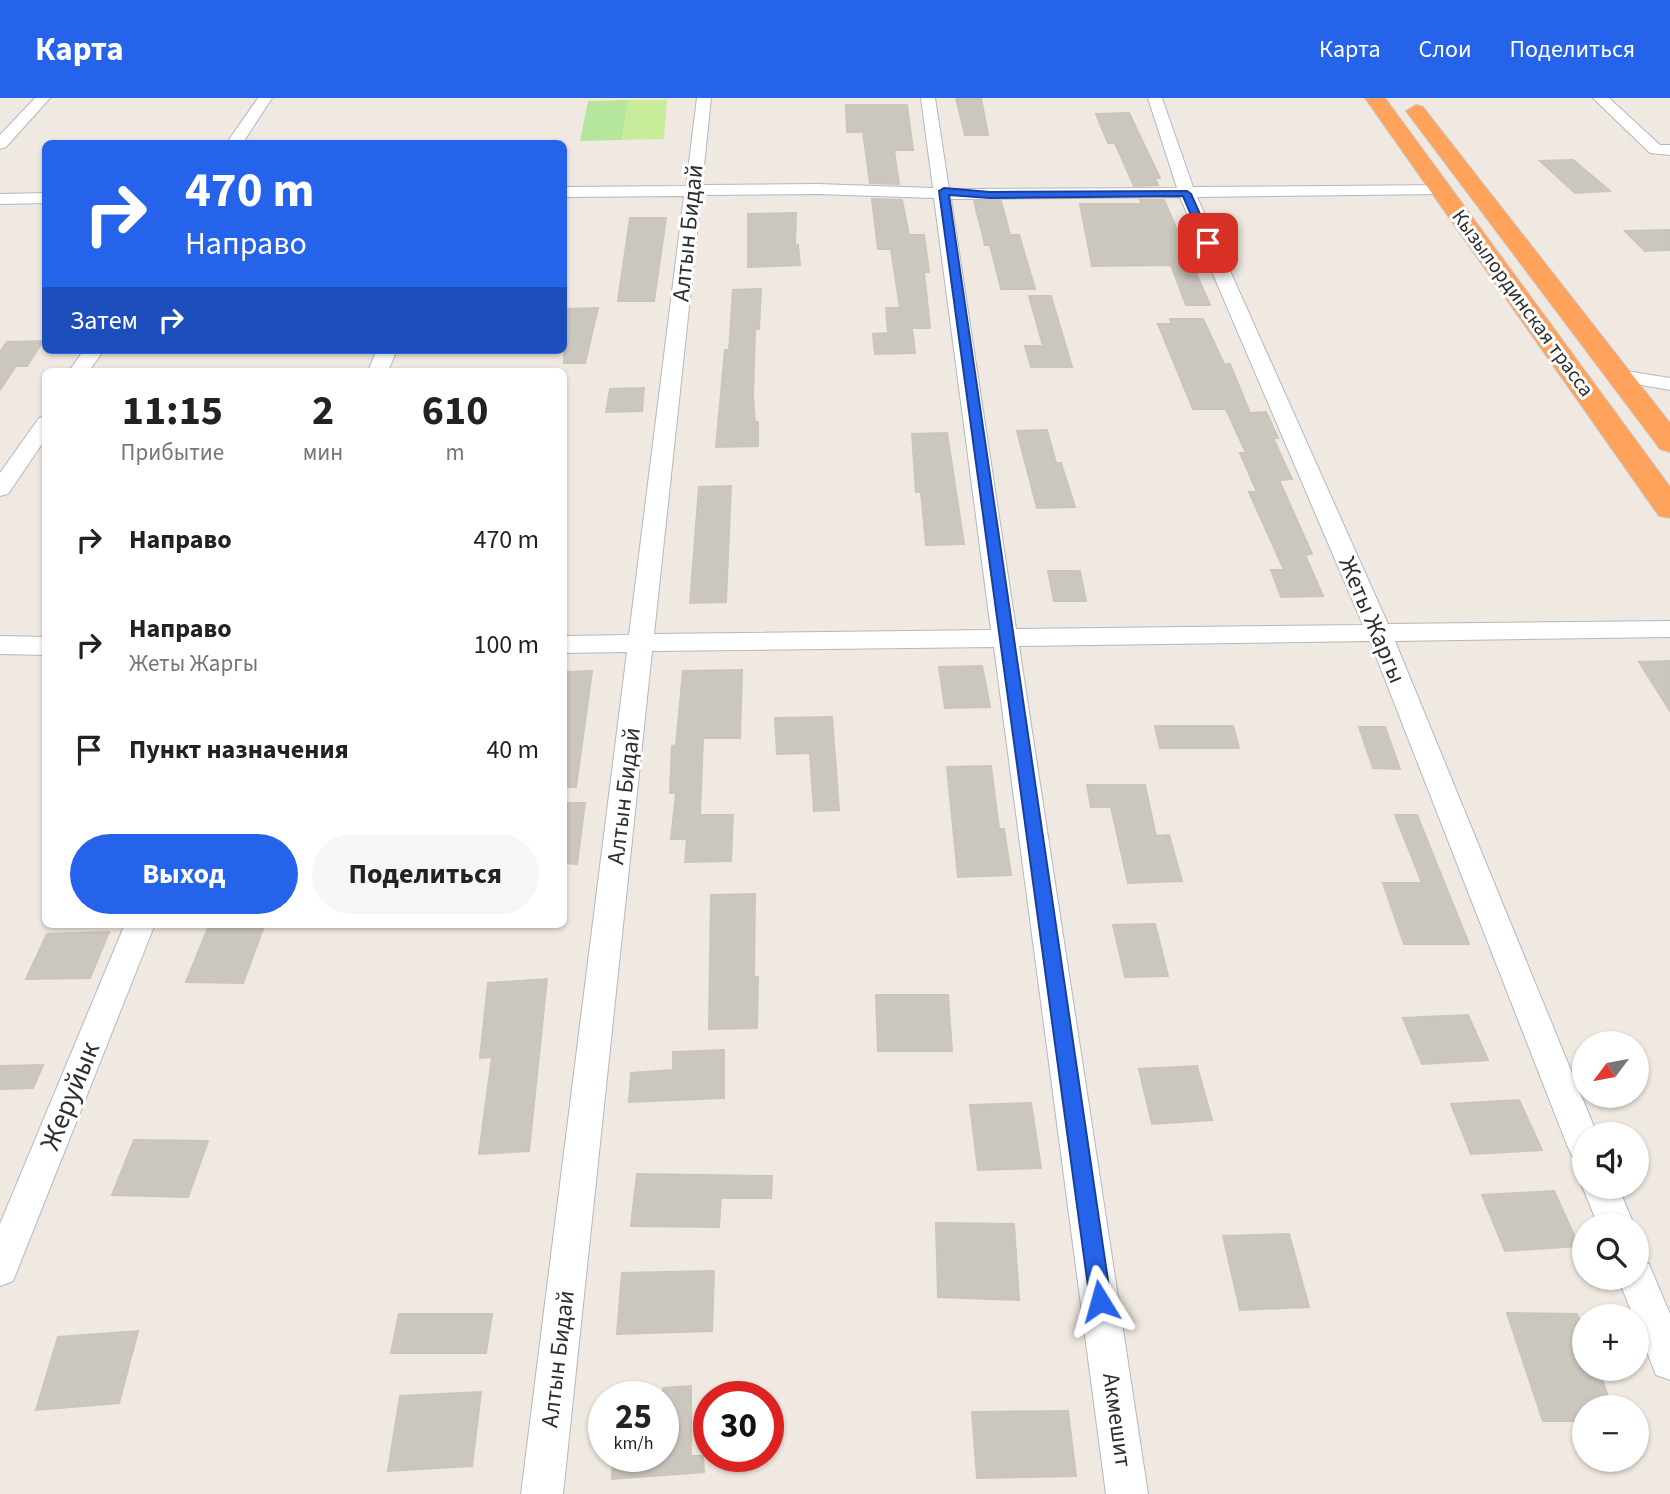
<!DOCTYPE html>
<html lang="ru">
<meta charset="utf-8">
<style>
:root{--surface:#fff;--page:#f6f6f6;--text:#222;--muted:#767676;--accent:#2563eb}
body{margin:0;font-family:"Source Sans 3",sans-serif;background:var(--page);color:var(--text);height:100vh;display:flex;flex-direction:column;font-size:26px;white-space:nowrap}
*{box-sizing:border-box;margin:0}
p{font-size:23px;color:var(--muted)}
.icon{flex:none;width:38px;height:38px;fill:none;stroke:currentColor;stroke-width:2;stroke-linecap:round;stroke-linejoin:round}
.map{position:relative;flex:1;overflow:hidden}
.details{position:absolute;left:42px;top:270px;width:525px;height:560px;display:flex;flex-direction:column;background:var(--surface);border-radius:10px;box-shadow:0 2px 5px #0004}
.details>*{flex:none}
.guide{position:absolute;left:42px;top:42px;width:525px;height:214px;border-radius:10px;box-shadow:0 2px 5px #0004;background:#2563eb;color:#fff;overflow:hidden}
.needle{width:46px;rotate:238deg}
.buttons{position:absolute;left:1572px;top:933px;display:grid;gap:14px}
.buttons a{display:grid;place-items:center;width:77px;height:77px;border-radius:50%;background:var(--surface);box-shadow:0 2px 5px #0004;font-size:35px}
.speed{position:absolute;left:588px;top:1283px;display:flex;gap:14px;font-size:35px;font-weight:700;text-align:center}
.speed>*{display:grid;place-content:center;width:91px;height:91px;border-radius:50%;background:var(--surface);box-shadow:0 2px 5px #0004;line-height:1}
.speed small{font-size:18px;font-weight:400}
.speed .limit{border:10px solid #d22;background:#fff;color:#111}
.pin{position:absolute;display:grid;place-items:center;width:60px;height:60px;color:#fff;margin:-30px;border-radius:14px;box-shadow:0 4px 10px #0006}
.me{position:absolute;width:77px;margin:-38px;rotate:352deg;stroke-linejoin:round;filter:drop-shadow(0 0 5px #0008)}
.turn{display:flex;align-items:center;gap:24px;height:147px;padding:0 28px;font-size:32px}
.turn .icon{width:91px;height:91px;stroke-width:2.5}
.turn b{display:block;font-size:49px;line-height:60px}
.then{display:flex;align-items:center;height:66px;padding:0 28px;background:#0003;gap:14px;font-size:26px}
.eta{display:flex;justify-content:space-evenly;align-items:center;height:119px;text-align:center}
.eta b{font-size:42px;font-weight:700;line-height:49px}
.cta{display:flex;gap:14px;margin-top:auto;padding:14px 28px}
.cta a{flex:1;height:80px;border-radius:42px;background:var(--accent);color:#fff;font-size:28px;font-weight:700;line-height:80px;text-align:center}
.cta a+a{background:var(--page);color:var(--text)}
ul{padding:0;list-style:none}
li{display:flex;align-items:center;gap:21px;height:105px;padding:0 28px}
li div{flex:1}
li b{display:block;font-size:26px}
li em{font-style:normal}
header{display:flex;align-items:center;gap:42px;box-sizing:border-box;height:98px;padding:0 35px;background:var(--accent);color:#fff}
header strong{font-size:33px}
nav{display:flex;gap:38px;margin-inline-start:auto;font-size:24px}
.map>svg:first-child{display:block}
</style>
<header>
<strong>Карта</strong>
<nav><a>Карта</a><a>Слои</a><a>Поделиться</a></nav>
</header>
<div class="map">
<svg width="1670" height="1396" viewBox="0 0 1670 1396">
<rect width="100%" height="100%" fill="#efe9e1"/>
<polygon fill="#b6e59e" points="628,2 622,42 580,43 588,3"/>
<polygon fill="#c9ec9a" points="628,2 667,2 664,41 622,42"/>
<g fill="#cbc7bf" stroke="#cbc5ba" stroke-width="2">
<polygon points="956,0 981,0 988,37 965,37"/>
<polygon points="846,7 907,7 913,52 894,52 899,86 870,85 863,34 847,34"/>
<polygon points="1129,15 1160,80 1155,80 1158,87 1134,88 1115,45 1108,45 1096,16"/>
<polygon points="1573,62 1610,93 1575,95 1540,63"/>
<polygon points="872,101 902,102 909,137 924,137 929,174 924,174 930,230 912,230 915,255 875,256 873,236 888,235 886,210 900,210 891,151 878,151"/>
<polygon points="1140,102 1164,102 1210,207 1186,207 1171,167 1092,168 1080,106 1142,106"/>
<polygon points="974,103 1001,103 1010,137 1019,137 1035,191 1001,191 990,147 985,147"/>
<polygon points="796,115 795,147 798,147 800,167 748,169 748,116"/>
<polygon points="630,120 666,120 654,203 618,203"/>
<polygon points="1670,132 1670,152 1645,153 1625,133"/>
<polygon points="761,191 759,231 755,231 753,299 755,324 758,324 758,348 716,349 725,252 729,252 733,192"/>
<polygon points="1029,198 1051,198 1072,269 1031,269 1025,248 1043,248"/>
<polygon points="598,210 585,265 564,265 564,211"/>
<polygon points="1170,221 1203,221 1224,266 1230,266 1250,315 1266,314 1278,340 1273,340 1292,381 1279,382 1312,456 1305,457 1323,498 1281,499 1271,472 1284,472 1249,394 1257,394 1240,355 1246,355 1226,311 1193,311 1158,226 1172,226"/>
<polygon points="43,243 27,268 16,268 0,292 0,254 7,244"/>
<polygon points="644,290 642,313 606,314 610,291"/>
<polygon points="1047,332 1056,365 1061,365 1075,409 1037,410 1017,333"/>
<polygon points="947,335 964,446 926,447 921,394 916,394 912,336"/>
<polygon points="731,388 726,504 690,505 699,389"/>
<polygon points="1048,473 1080,473 1086,503 1054,503"/>
<polygon points="1670,563 1670,613 1639,564"/>
<polygon points="982,568 990,609 945,610 939,569"/>
<polygon points="742,572 740,640 703,640 700,717 733,717 731,763 685,764 687,741 671,741 676,695 670,695 672,648 676,647 683,573"/>
<polygon points="592,573 576,689 564,689 564,574"/>
<polygon points="832,619 839,712 814,713 810,655 777,656 775,620"/>
<polygon points="1155,628 1233,628 1239,650 1160,650"/>
<polygon points="1359,629 1385,629 1400,671 1373,670"/>
<polygon points="991,668 999,731 1004,731 1011,777 958,779 947,669"/>
<polygon points="1087,687 1145,687 1156,738 1169,737 1182,783 1128,785 1111,709 1091,709"/>
<polygon points="564,705 585,705 577,766 564,765"/>
<polygon points="1395,717 1417,717 1469,846 1404,846 1383,785 1422,785"/>
<polygon points="755,796 754,879 758,879 757,930 709,931 711,797"/>
<polygon points="1155,826 1168,878 1125,879 1113,827"/>
<polygon points="208,830 263,831 243,885 186,884"/>
<polygon points="109,834 90,880 26,881 47,836"/>
<polygon points="547,881 529,1053 479,1056 492,959 480,960 488,885"/>
<polygon points="876,897 948,897 952,953 878,953"/>
<polygon points="1468,917 1488,962 1422,966 1403,920"/>
<polygon points="724,952 724,1000 629,1004 631,975 673,972 673,954"/>
<polygon points="43,967 33,990 0,991 0,968"/>
<polygon points="1197,968 1212,1022 1152,1026 1139,971"/>
<polygon points="1519,1002 1542,1052 1471,1056 1451,1006"/>
<polygon points="1031,1005 1041,1070 978,1072 970,1007"/>
<polygon points="134,1042 208,1043 188,1099 112,1097"/>
<polygon points="637,1076 772,1078 771,1100 721,1100 719,1129 631,1128"/>
<polygon points="1554,1093 1579,1148 1505,1153 1482,1097"/>
<polygon points="936,1125 1014,1126 1019,1202 938,1199"/>
<polygon points="1289,1136 1309,1209 1240,1212 1223,1138"/>
<polygon points="714,1173 712,1233 617,1236 622,1175"/>
<polygon points="1507,1215 1577,1216 1584,1232 1584,1270 1598,1270 1612,1309 1584,1309 1584,1323 1543,1323"/>
<polygon points="399,1216 492,1216 486,1255 391,1255"/>
<polygon points="138,1233 119,1305 36,1312 58,1239"/>
<polygon points="691,1288 691,1358 703,1358 704,1374 612,1381 613,1358 663,1358 663,1290"/>
<polygon points="481,1294 472,1368 388,1373 400,1298"/>
<polygon points="1068,1313 1076,1378 977,1380 972,1314"/>
</g>
<g fill="none" stroke-linecap="round" stroke-linejoin="round">
<g stroke="#b4b7c1" stroke-width="2">
<g id="minor">
<polygon points="35,0 50,0 6,49 0,51 0,37"/>
<polygon points="258,0 272,0 242,46 226,46"/>
<path d="M 697,0 L 711,0 L 702,87 L 817,86 L 933,90 L 921,0 L 935,0 L 949,91 L 1177,90 L 1148,0 L 1162,0 L 1193,89 L 1447,87 L 1449,91 L 1441,96 L 1197,99 L 1388,526 L 1670,523 L 1670,539 L 1395,543 L 1597,1036 L 1584,1036 L 1584,1063 L 1572,1058 L 1567,1047 L 1370,543 L 1019,548 L 1148,1396 L 1106,1396 L 994,549 L 652,553 L 563,1396 L 521,1396 L 627,554 L 564,555 L 564,538 L 629,537 L 684,98 L 564,99 L 564,89 L 686,88 ZM 817,96 L 934,100 L 991,532 L 654,536 L 701,97 ZM 1180,99 L 1363,527 L 1016,531 L 951,101 Z"/>
<polygon points="1593,0 1609,0 1660,47 1670,47 1670,57 1650,55"/>
<polygon points="46,95 46,105 0,106 0,96"/>
<polygon points="84,252 104,252 89,273 69,273"/>
<polygon points="377,252 397,252 388,273 368,273"/>
<polygon points="1620,272 1670,280 1670,292 1613,282 1610,278"/>
<polygon points="46,318 46,340 8,396 0,398 0,375 39,320"/>
<polygon points="0,538 46,539 46,557 0,556"/>
<polygon points="125,826 155,826 13,1183 0,1188 0,1126"/>
<polygon points="1584,1085 1584,1088 1618,1088 1634,1127 1598,1127 1582,1088"/>
<polygon points="1636,1161 1649,1166 1670,1216 1670,1282 1656,1277 1636,1226 1636,1218 1633,1218 1618,1180 1636,1180"/>
</g>
</g>
<g stroke="#c9c9c9" stroke-width="2">
<g id="highway">
<polygon points="1365,0 1385,0 1670,389 1670,420 1659,418"/>
<polygon points="1416,7 1423,9 1670,325 1670,354 1660,351 1409,17 1406,13"/>
</g>
</g>
<use href="#minor" fill="#fff" fill-rule="evenodd"/>
<use href="#highway" fill="#ffa35c" fill-rule="evenodd"/>
</g>
<polygon fill="#2563eb" stroke="#184099" stroke-width="2" points="944,90 990,94 1187,93 1191,96 1213,145 1208,148 1203,145 1183,98 990,100 949,97 1111,1203 1108,1210 1100,1214 1093,1210 1090,1203 939,93"/>
<g text-anchor="middle" dominant-baseline="central" stroke-width="6" stroke-linejoin="round" paint-order="stroke">
<g font-size="21" fill="#2e2e2e" stroke="#fff">
<text transform="translate(1523 205) rotate(54)">Кызылординская трасса</text>
</g>
<g font-size="24" fill="#2e2e2e" stroke="#fff">
<text transform="translate(688 135) rotate(-84)">Алтын Бидай</text>
<text transform="translate(1372 522) rotate(67)">Жеты Жаргы</text>
<text transform="translate(624 698) rotate(-83)">Алтын Бидай</text>
<text transform="translate(558 1261) rotate(-83)">Алтын Бидай</text>
<text transform="translate(1117 1322) rotate(82)">Акмешит</text>
</g>
<g font-size="28" fill="#2e2e2e" stroke="#fff">
<text transform="translate(70 998) rotate(-68)">Жеруйык</text>
</g>
</g>
</svg>
<div class="buttons">
<a><svg class="needle" viewBox="-14 -14 28 28"><path d="M0-13l5 13h-10z" fill="#e53935"/><path d="M0 13l5-13h-10z" fill="#767676"/></svg></a>
<a><svg class="icon" aria-label="sound" viewBox="0 0 24 24"><path d="M4 9h4l5-4v14l-5-4H4zM17 9q2 3 0 6"/></svg></a>
<a><svg class="icon" aria-label="search" viewBox="0 0 24 24"><circle cx="10" cy="10" r="6"/><path d="M15 15l6 6"/></svg></a>
<a>+</a>
<a>−</a>
</div>
<div class="speed"><div>25<small>km/h</small></div><div class="limit">30</div></div>
<div class="pin" style="left:1208px;top:145px;background:#d93025"><svg class="icon" aria-label="arrive" viewBox="0 0 24 24"><path d="M6 21V4h12l-3 4 3 4H6"/></svg></div>
<svg class="me" style="left:1100px;top:1203px" viewBox="-20 -20 40 40"><path d="M0-17L14 15 0 8-14 15z" fill="#2563eb" stroke="#fff" stroke-width="4"/></svg>
<div class="guide">
<div class="turn"><svg class="icon" aria-label="right" viewBox="0 0 24 24"><path d="M7 20v-9h11M14 6l5 5-5 5"/></svg><div><b>470 m</b>Направо</div></div>
<div class="then">Затем<svg class="icon" aria-label="right" viewBox="0 0 24 24"><path d="M7 20v-9h11M14 6l5 5-5 5"/></svg></div>
</div>
<section class="details">
<div class="eta">
<div><b>11:15</b><p>Прибытие</p></div>
<div><b>2</b><p>мин</p></div>
<div><b>610</b><p>m</p></div>
</div>
<ul>
<li><svg class="icon" aria-label="right" viewBox="0 0 24 24"><path d="M7 20v-9h11M14 6l5 5-5 5"/></svg><div><b>Направо</b></div><em>470 m</em></li>
<li><svg class="icon" aria-label="right" viewBox="0 0 24 24"><path d="M7 20v-9h11M14 6l5 5-5 5"/></svg><div><b>Направо</b><p>Жеты Жаргы</p></div><em>100 m</em></li>
<li><svg class="icon" aria-label="arrive" viewBox="0 0 24 24"><path d="M6 21V4h12l-3 4 3 4H6"/></svg><div><b>Пункт назначения</b></div><em>40 m</em></li>
</ul>
<div class="cta"><a>Выход</a><a>Поделиться</a></div>
</section>
</div>
